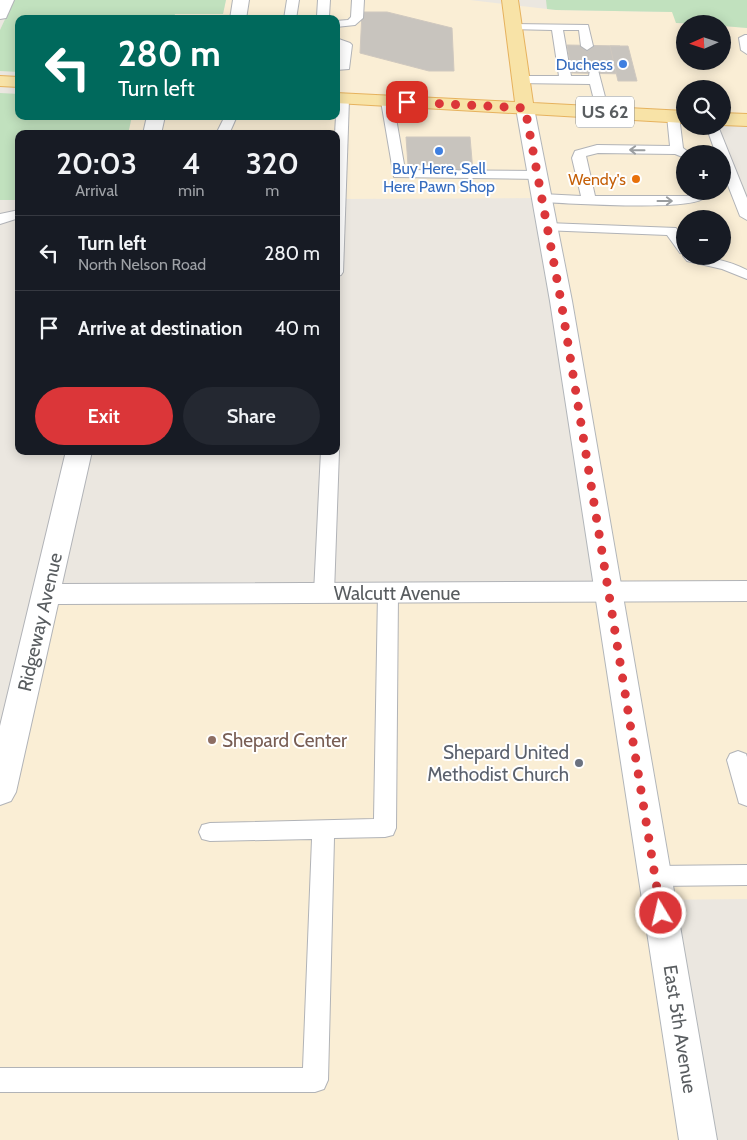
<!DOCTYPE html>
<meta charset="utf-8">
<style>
:root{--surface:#171b24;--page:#242831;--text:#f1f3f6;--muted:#9ea1a6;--line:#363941;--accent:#db3639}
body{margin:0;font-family:Cabin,sans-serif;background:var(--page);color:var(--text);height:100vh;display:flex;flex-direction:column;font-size:19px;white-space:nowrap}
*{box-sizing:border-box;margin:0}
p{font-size:16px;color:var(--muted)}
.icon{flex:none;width:28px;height:28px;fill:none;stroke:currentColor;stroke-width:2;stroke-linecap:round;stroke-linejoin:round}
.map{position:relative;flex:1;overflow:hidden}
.sheet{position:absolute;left:15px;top:130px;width:325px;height:325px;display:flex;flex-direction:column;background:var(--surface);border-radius:10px;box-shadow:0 2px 12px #0003}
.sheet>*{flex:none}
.hud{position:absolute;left:15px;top:15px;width:325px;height:105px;border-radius:10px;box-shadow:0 2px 12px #0003;background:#00695c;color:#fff;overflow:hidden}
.needle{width:32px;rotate:267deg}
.buttons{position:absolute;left:676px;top:15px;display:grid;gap:10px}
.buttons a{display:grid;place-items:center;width:55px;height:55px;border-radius:50%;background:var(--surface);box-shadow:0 2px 12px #0003;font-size:25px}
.pin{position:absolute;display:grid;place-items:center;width:42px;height:42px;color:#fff;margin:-21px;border-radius:10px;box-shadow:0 2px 8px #0006}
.me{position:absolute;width:55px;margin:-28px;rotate:351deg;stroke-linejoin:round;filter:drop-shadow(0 0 4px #0008)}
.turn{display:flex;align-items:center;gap:18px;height:105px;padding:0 20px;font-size:22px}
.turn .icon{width:65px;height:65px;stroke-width:2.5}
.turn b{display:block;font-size:35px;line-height:42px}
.eta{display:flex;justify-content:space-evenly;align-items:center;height:85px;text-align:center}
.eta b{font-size:30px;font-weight:600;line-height:35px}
.primary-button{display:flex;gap:10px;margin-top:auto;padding:10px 20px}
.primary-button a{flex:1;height:58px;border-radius:30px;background:var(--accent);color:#fff;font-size:20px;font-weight:600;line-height:58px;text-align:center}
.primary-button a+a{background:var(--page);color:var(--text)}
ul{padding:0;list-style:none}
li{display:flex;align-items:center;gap:15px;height:75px;padding:0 20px;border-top:1px solid var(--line)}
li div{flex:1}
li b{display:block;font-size:19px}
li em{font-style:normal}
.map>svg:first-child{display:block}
</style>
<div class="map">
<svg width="747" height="1140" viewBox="0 0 747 1140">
<rect width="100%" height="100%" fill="#ebe7e0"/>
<path fill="#faeed5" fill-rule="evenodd" d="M 226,0 L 470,0 L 556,10 L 673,12 L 676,23 L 687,24 L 685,24 L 685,61 L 722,61 L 723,26 L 747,28 L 747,121 L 723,119 L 722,89 L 685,89 L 685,126 L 714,126 L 747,218 L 747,899 L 652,900 L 691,1140 L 0,1140 L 0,779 L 44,594 L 596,590 L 539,198 L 336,199 L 336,134 L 128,134 L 132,116 L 336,116 L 336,19 L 173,19 L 175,14 L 223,14 ZM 685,154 L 722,154 L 722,191 L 685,191 ZM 685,219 L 722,219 L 722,256 L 685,256 Z"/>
<g fill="#c1e1be">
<polygon points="14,0 226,0 223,14 175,14 173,19 19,19 19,72 0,71 0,30"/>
<polygon points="546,0 747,0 747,28 723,26 722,24 676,23 672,12 556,10 547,9"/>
<polygon points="0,93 19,94 19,116 132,116 128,134 19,134 19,200 0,200"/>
</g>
<g fill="#c8c4be" stroke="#cfc8bf">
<polygon points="362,12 387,12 452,28 454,71 429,71 360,53"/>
<polygon points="567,45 620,46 628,74 572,73"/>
<polygon points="610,46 628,46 637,81 618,81"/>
<polygon points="406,137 470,137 473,172 439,172 437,165 408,165"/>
</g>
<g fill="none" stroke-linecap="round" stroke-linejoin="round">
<g stroke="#b1b3b7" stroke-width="2">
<g id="service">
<polygon points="287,0 299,0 296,19 284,19"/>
<polygon points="318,0 330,0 329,16 330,19 319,19 317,16"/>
<polygon points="352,0 364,0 363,18 355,25 336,27 336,21 348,20 351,17"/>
<polygon points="513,24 588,25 593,46 587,50 581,46 579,30 563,30 571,76 589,76 590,70 598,70 609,112 607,115 599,115 597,112 590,84 516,83 514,80 516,77 520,76 559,76 552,30 509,29 507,27 509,25"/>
<polygon points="745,35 747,35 747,54 741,50 739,38"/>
<polygon points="336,38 350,43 352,45 349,69 336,70 336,62 339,62 340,47 336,45"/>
<polygon points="343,95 349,99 343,272 341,275 336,276 335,134 337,99"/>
<polygon points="387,97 393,101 405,170 538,171 545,175 538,179 394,177 381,101"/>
<path d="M 673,112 L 679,116 L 683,148 L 691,154 L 685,154 L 685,158 L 675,154 L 598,153 L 586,156 L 595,196 L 687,196 L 691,195 L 690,191 L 704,191 L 705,197 C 694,212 566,203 542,202 L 535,198 L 542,194 L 581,196 L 572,158 L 575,151 L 597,145 L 670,146 L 667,116 Z"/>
<polygon points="225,116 237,116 229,134 216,134"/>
<polygon points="706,126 718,126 747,198 747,220 740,216 722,170 722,154 716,154"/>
<polygon points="19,210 19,218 0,224 0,214"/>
<path d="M 547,223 L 676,228 L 685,240 L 685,256 C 707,256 727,260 747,270 L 747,279 L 722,269 L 687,261 L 683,256 L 684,254 L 680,253 L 667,235 L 542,230 L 540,227 L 542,224 Z"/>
<polygon points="336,447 339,451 334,593 331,598 324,600 317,598 314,593 321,451 336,451"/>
<polygon points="388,586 395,588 398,593 396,828 393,835 385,837 334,838 328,1080 324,1089 315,1092 0,1092 0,1068 303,1068 312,839 210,841 202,839 199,832 202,825 210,823 374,819 378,593 381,588"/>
<polygon points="738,751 746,754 747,757 747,806 739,803 727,760 730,754"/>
<polygon points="747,865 747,885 655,886 647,883 644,876 647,869 655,866"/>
</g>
</g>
<g stroke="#b1b3b7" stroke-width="2">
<g id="minor">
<polygon points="0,0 14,0 6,18 0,19"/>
<polygon points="233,0 249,0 246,19 230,19"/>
<polygon points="147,116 165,116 161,134 143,134"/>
<polygon points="66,451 92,451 62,584 747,581 747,601 58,604 16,792 11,801 0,805 0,726"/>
</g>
</g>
<g stroke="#b2b6ba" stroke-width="2">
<polygon id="secondary" points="525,102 531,104 534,108 572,301 717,1140 679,1140 550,301 516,108 519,104"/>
</g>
<g stroke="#e6b25e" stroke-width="2">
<g id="primary">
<polygon points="502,0 518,0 533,103 685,111 685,123 336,103 336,93 515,102"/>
<polygon points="0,76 19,77 19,87 0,86"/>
<polygon points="722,113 747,114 747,126 722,125"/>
</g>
</g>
<use href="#service" fill="#fff" fill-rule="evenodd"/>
<use href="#minor" fill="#fff" fill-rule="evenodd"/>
<use href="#secondary" fill="#fff" fill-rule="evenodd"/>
<use href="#primary" fill="#f8e3a7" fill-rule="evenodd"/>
</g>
<defs><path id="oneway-shaft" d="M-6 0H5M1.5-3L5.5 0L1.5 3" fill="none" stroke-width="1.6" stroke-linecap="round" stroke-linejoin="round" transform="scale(1.25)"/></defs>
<g stroke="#9b9ea0">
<use href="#oneway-shaft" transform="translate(637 150) rotate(-179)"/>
<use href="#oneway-shaft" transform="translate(665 201)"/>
</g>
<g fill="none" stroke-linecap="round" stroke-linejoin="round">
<polyline stroke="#db3639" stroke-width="9" stroke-dasharray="0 16.2" points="407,102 525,108 561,301 661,913"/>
</g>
<g fill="#3f7fe0" stroke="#fff" stroke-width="2">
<circle cx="623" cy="64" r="5"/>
<circle cx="439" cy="151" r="5"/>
</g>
<circle fill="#e8710a" stroke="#fff" stroke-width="2" cx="636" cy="179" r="5"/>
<circle fill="#8d6e63" stroke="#fff" stroke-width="2" cx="212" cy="740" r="5"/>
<circle fill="#6b7280" stroke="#fff" stroke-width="2" cx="579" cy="763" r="5"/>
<g text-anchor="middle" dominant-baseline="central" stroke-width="4" stroke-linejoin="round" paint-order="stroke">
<g font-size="16" fill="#366cbe" stroke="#fff" text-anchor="end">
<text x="613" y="64">Duchess</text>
<text x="439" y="168" text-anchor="middle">Buy Here, Sell<tspan x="439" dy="18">Here Pawn Shop</tspan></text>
</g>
<g font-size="16" fill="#c56008" stroke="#fff" text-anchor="end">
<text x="626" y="179">Wendy's</text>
</g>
<rect fill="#fff" stroke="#8b8e90" stroke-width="1" x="576" y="96.5" width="58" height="31" rx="4"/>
<g font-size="18" font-weight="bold" fill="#595d60">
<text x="605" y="112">US 62</text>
</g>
<g font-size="19" fill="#595d60" stroke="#fff">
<text x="397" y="593">Walcutt Avenue</text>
<text transform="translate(40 622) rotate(-77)">Ridgeway Avenue</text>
<text transform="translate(680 1029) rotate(81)">East 5th Avenue</text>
</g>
<g font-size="19" fill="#785e54" stroke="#fff" text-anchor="start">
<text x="222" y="740">Shepard Center</text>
</g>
<g font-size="19" fill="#5b616d" stroke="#fff" text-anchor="end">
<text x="569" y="752">Shepard United<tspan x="569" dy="22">Methodist Church</tspan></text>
</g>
</g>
</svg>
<div class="buttons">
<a><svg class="needle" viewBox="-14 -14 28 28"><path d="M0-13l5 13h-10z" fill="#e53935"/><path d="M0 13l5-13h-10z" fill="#9ea1a6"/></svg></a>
<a><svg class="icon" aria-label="search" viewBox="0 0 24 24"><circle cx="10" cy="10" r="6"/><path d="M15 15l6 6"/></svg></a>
<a>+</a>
<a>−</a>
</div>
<div class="pin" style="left:407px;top:102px;background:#d93025"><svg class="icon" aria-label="arrive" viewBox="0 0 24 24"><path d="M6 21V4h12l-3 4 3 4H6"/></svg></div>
<svg class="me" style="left:661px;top:913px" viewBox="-20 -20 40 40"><circle r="17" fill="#db3639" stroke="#fff" stroke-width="3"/><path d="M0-11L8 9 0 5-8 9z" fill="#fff"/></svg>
<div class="hud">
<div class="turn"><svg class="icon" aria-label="left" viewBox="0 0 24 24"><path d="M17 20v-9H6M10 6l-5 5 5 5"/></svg><div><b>280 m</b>Turn left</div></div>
</div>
<section class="sheet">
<div class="eta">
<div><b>20:03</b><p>Arrival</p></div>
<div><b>4</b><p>min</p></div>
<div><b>320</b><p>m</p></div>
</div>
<ul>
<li><svg class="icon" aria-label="left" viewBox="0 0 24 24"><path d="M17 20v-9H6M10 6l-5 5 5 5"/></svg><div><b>Turn left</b><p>North Nelson Road</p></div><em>280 m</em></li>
<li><svg class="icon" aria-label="arrive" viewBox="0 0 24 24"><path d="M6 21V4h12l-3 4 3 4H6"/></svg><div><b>Arrive at destination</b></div><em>40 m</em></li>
</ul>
<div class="primary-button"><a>Exit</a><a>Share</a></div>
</section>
</div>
